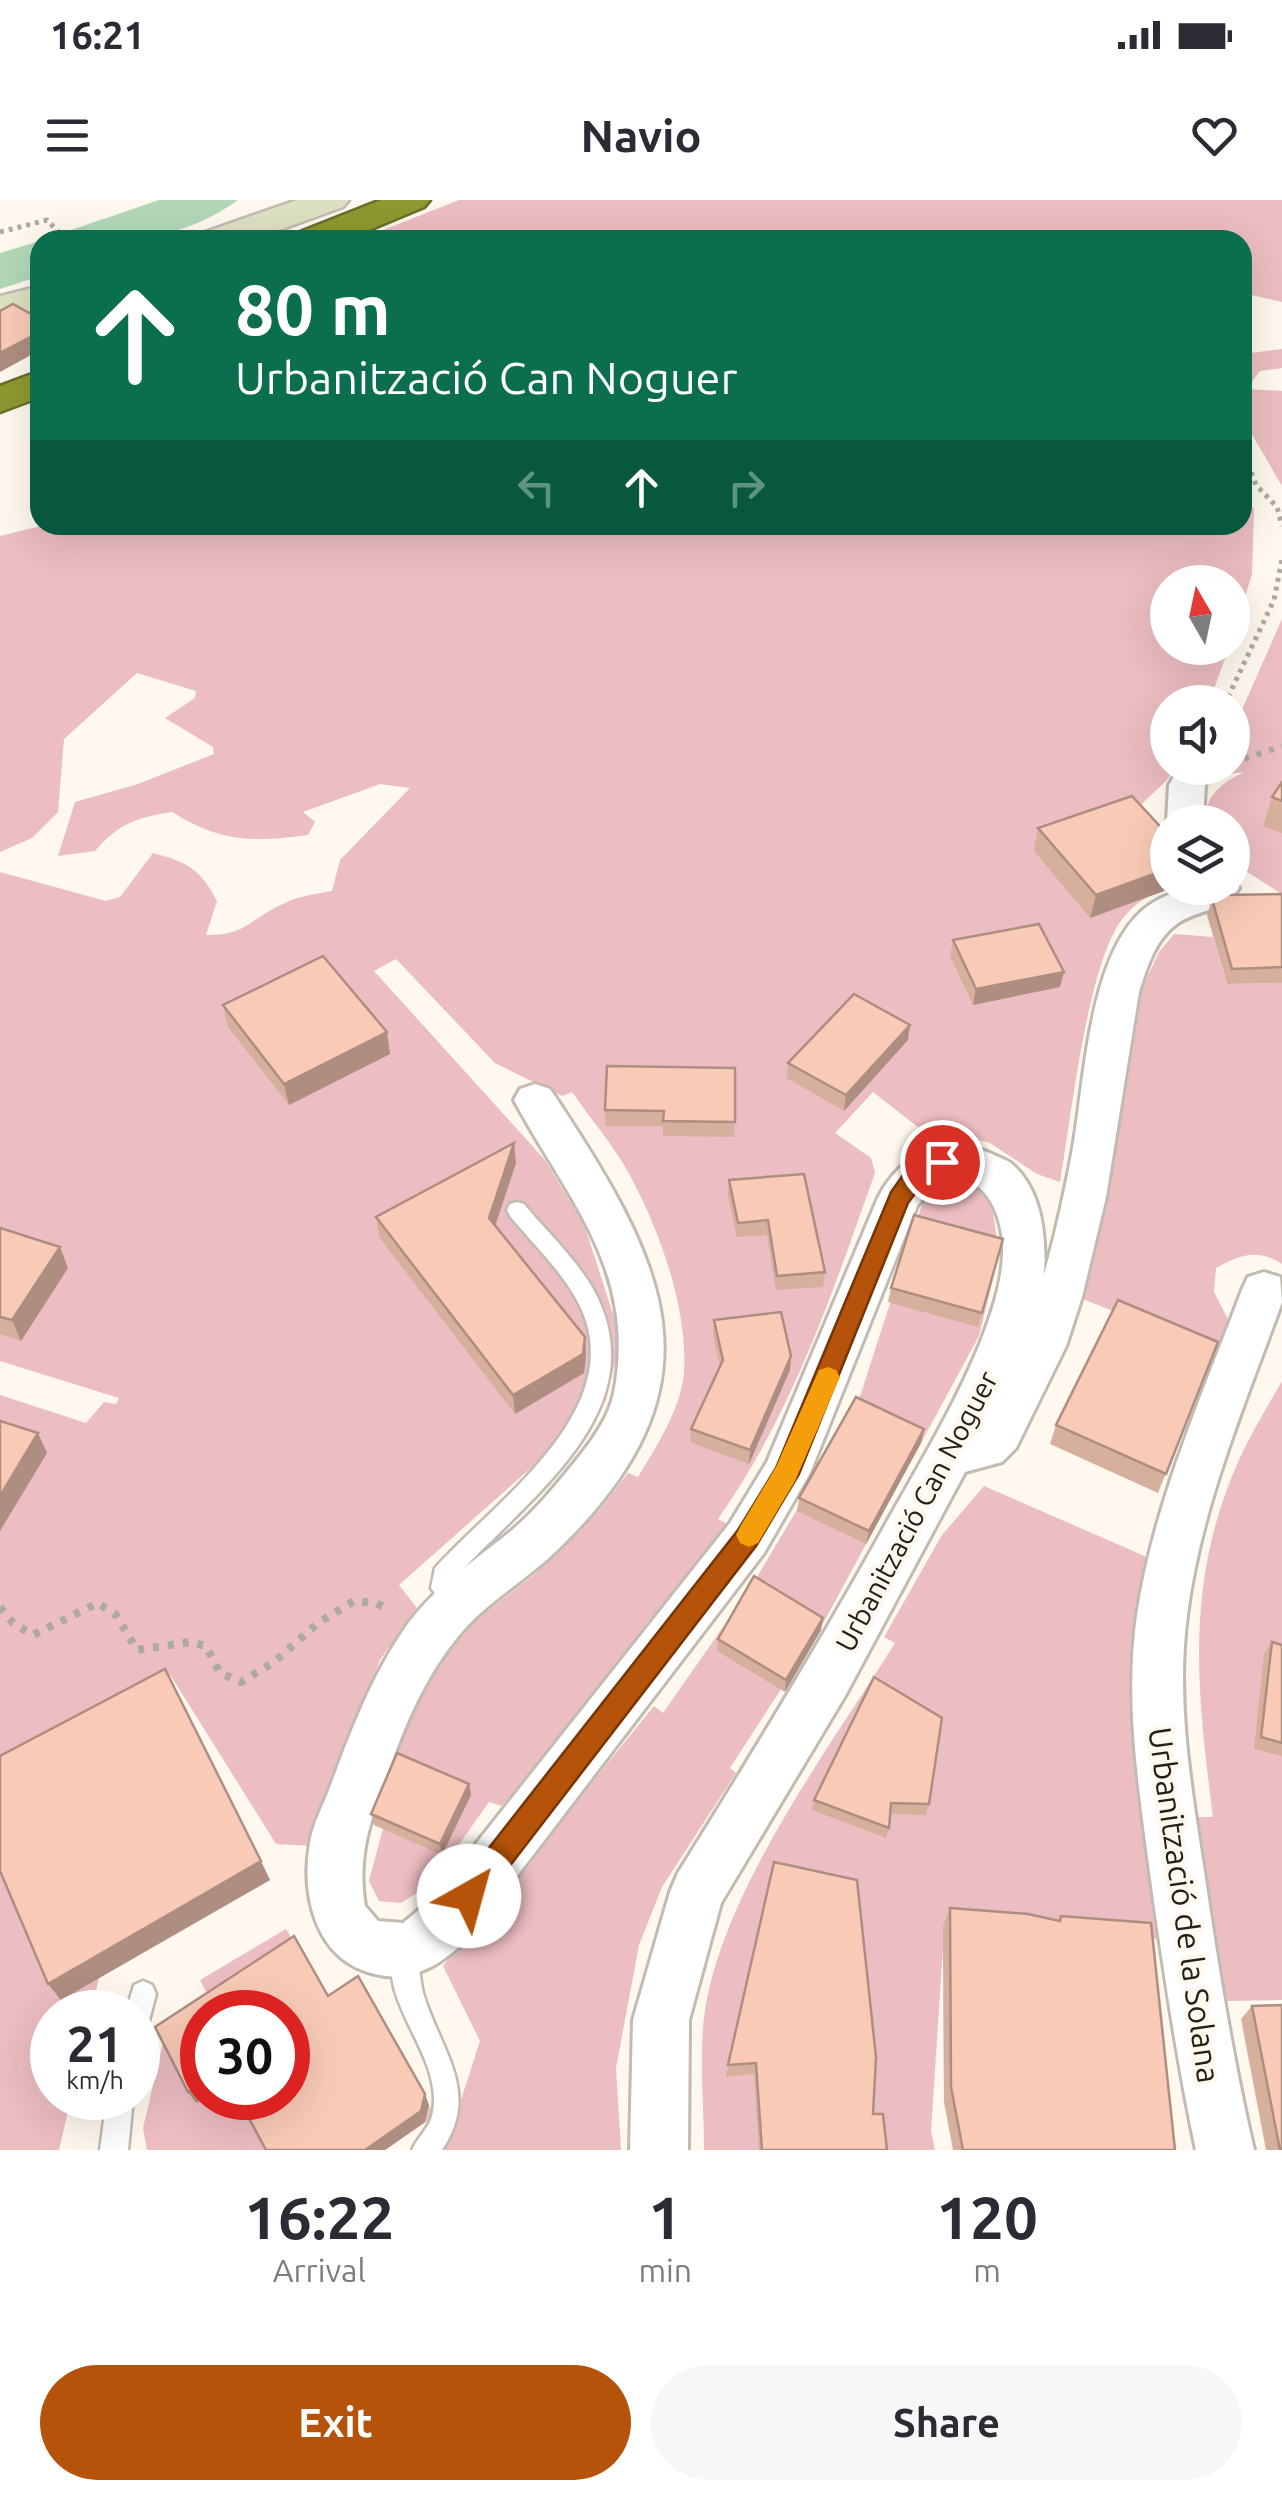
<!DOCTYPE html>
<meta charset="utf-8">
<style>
:root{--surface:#fff;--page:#f7f7f7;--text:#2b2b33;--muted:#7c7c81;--accent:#b45309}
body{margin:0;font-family:Ubuntu,sans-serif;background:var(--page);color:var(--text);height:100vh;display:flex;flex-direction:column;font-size:38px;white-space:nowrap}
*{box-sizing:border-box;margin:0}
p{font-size:32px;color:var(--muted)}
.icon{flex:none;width:55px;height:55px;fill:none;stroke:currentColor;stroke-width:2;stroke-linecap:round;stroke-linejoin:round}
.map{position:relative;height:1950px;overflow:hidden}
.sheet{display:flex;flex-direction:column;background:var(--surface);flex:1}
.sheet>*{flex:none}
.hud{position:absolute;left:30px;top:30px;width:1222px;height:305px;border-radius:30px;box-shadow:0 10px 40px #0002;background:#0b6e4f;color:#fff;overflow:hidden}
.needle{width:65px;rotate:351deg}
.buttons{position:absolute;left:1150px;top:365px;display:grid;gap:20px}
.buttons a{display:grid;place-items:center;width:100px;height:100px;border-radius:50%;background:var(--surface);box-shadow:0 10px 40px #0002;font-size:50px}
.speed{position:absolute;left:30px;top:1790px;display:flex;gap:20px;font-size:50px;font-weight:700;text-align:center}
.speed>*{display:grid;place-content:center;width:130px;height:130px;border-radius:50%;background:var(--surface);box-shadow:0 10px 40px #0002;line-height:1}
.speed small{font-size:25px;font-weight:400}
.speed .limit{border:15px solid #d22;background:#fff;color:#111}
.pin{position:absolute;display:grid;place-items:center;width:85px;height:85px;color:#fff;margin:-42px;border:5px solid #fff;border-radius:50%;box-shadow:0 2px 10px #0007}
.me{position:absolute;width:110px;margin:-55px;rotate:38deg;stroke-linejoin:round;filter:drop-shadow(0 0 8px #0008)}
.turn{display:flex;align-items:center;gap:35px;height:210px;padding:0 40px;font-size:45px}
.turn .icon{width:130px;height:130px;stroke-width:2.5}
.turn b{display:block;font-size:70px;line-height:85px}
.lanes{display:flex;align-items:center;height:95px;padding:0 40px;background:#0003;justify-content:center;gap:50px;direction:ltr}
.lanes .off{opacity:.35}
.eta{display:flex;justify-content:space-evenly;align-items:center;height:170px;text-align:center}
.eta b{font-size:60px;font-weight:700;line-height:70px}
.cta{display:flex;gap:20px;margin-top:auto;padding:20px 40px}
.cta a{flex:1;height:115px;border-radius:60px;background:var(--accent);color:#fff;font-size:40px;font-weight:700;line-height:115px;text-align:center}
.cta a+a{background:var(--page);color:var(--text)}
.status{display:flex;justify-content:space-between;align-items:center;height:70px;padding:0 50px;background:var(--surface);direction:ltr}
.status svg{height:28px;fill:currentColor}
header{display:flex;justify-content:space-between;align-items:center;height:130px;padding:0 40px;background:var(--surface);font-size:45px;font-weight:700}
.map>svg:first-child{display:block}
</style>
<div class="status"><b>16:21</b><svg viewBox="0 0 49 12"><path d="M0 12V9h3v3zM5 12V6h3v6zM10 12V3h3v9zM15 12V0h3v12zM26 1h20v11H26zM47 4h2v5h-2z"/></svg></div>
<header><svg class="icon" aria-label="menu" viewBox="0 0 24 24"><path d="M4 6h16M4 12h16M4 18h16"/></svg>Navio<svg class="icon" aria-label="heart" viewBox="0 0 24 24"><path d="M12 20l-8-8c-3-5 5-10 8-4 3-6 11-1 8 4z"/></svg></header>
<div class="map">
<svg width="1282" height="1950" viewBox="0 0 1282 1950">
<rect width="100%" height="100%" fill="#fef8ee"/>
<g fill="#ecbdc2">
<polygon points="459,0 1282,0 1282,102 1243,93 1242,40 358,40"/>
<polygon points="1282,149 1282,168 1260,171 1246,189 1282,191 1282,286 1243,219 1243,154"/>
<path d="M 1243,294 L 1254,309 L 1252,374 L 1233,437 L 1232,382 L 1168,382 L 1168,448 L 1229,448 L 1209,502 L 1168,502 L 1168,568 L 1174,568 L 1167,580 L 1127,618 L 1168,688 C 1149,695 1136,702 1123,718 C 1087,764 1071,920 1060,982 L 1037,974 L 990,943 L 959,935 L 927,934 L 873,892 L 835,933 L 871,958 L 875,973 C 831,1096 794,1210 718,1319 L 731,1326 L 663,1419 L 502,1606 L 489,1602 L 431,1684 L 401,1703 L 379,1701 L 369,1681 L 400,1565 L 391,1563 L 429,1471 L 468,1426 L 535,1374 L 600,1309 L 628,1273 L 638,1277 C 656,1247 681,1209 684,1173 C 688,1110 661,1035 633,981 C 617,949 592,921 572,892 L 562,896 L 495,863 L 396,759 L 374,771 L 545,960 L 584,1024 L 613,1114 L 619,1147 L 606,1200 L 580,1241 L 550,1251 L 399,1385 L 417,1408 L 380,1460 L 314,1646 L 276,1644 L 171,1476 L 0,1565 L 0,1195 L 86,1223 L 104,1202 L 116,1204 L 119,1198 L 0,1161 L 0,672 L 106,701 L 120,697 L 153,653 C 188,662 201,670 217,701 L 206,735 C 247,736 250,718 285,703 C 299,696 316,694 332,691 L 340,660 L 410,588 L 380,584 L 303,612 L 315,622 L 308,635 C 252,642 222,643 172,612 C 138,617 118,624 95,651 L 58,656 L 75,602 L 138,584 L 214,554 L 213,547 L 165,518 L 195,498 L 196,491 L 137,473 L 64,539 L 58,612 L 32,638 L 0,652 L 0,336 L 45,325 L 1242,325 Z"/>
<path d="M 1282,419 L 1282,694 L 1233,663 L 1232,622 L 1202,622 C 1209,594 1218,585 1244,572 L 1221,575 L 1223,568 L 1232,568 L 1233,530 Z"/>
<path d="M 1174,734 L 1213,737 L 1227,784 L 1282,783 L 1282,1064 C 1258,1048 1239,1055 1216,1068 L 1214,1092 L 1233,1129 L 1223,1155 L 1083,1099 L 1140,793 L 1159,752 Z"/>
<polygon points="947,982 966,982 980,989 992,1005 999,1054 979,1136 820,1429 730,1568 736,1573 662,1687 639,1745 616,1868 621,1950 441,1950 447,1943 480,1841 443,1766 654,1506 663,1513 751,1387 855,1212 926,992"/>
<path d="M 1282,1181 L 1282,1800 L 1223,1801 L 1197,1617 L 1213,1617 C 1197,1491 1184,1384 1238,1262 C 1250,1235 1267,1208 1282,1181 Z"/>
<path d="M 984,1286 L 1149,1358 L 1132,1434 L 1133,1520 L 1157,1739 L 1107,1736 L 944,1902 L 943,1748 L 931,1931 L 935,1950 L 704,1950 C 704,1910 700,1868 703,1828 C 713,1703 829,1549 895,1443 L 884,1437 L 942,1335 Z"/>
<polygon points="175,1491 270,1680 99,1778 91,1812 52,1812 52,1898 71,1898 59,1950 0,1950 0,1583"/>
<polygon points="286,1729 333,1809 363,1789 435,1916 385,1950 147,1950 143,1928 164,1839 202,1898 288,1898 288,1812 213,1806 200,1780"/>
</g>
<g fill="#b2d8b8">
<path d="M 159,0 L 238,0 C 174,46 117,40 42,40 Z"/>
<polygon points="40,41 40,76 0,89 0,53"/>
</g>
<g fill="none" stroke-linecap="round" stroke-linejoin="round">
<g stroke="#c1bbb2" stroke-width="5">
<g id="lane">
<path d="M 517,1002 L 524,1004 C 550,1036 587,1068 602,1108 C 646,1221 520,1305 454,1379 L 455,1385 L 468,1404 L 464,1412 L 456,1415 L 448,1412 L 431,1388 L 435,1368 C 495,1301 630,1210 580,1106 C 564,1073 533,1044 510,1016 L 507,1010 L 510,1004 Z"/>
<path d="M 405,1738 L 414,1742 C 421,1759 418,1778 424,1796 C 441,1851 481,1892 442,1950 L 412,1950 C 417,1938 429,1928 432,1916 C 447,1856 372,1801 396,1742 Z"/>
<polygon points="143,1781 152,1785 156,1794 147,1828 138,1832 138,1812 126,1812 134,1785"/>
<polygon points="107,1898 133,1898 128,1950 100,1950"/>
</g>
</g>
<g stroke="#c1bbb2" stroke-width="6">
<g id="street">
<polygon points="1179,568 1209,568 1212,573 1205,585 1203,622 1167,622 1169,585"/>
<path d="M 1232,678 L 1239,688 C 1225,712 1199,709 1178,723 C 1155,739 1147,767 1139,792 L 1106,997 L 1082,1097 L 1066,1146 L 1016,1248 L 1002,1262 L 965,1272 L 845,1496 L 721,1703 L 689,1820 L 688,1950 L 630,1950 L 633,1820 L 670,1692 L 678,1673 C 751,1556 822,1440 888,1320 C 920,1263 955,1205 980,1144 C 993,1110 1007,1071 1002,1034 C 993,980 953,958 917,1006 L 810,1273 L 764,1353 L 471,1736 C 442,1764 412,1785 371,1773 C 315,1758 301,1694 310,1643 C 313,1623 324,1604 331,1585 C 351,1531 372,1476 405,1428 C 434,1387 473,1362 511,1331 C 536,1310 557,1284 578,1258 C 593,1239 609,1217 614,1193 C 638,1071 567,999 514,900 L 520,889 L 535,884 L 550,889 C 668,1066 731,1186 552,1355 C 528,1377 500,1395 476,1417 C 434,1458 409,1513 390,1567 C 372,1615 356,1654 365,1706 L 378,1721 L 403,1723 L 433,1698 L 730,1323 L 767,1262 L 878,998 C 900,954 946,932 994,955 C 1000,958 1010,961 1014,966 C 1043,993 1046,1039 1044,1075 C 1056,1033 1065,991 1073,948 C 1085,881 1089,744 1151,704 C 1176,687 1204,688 1232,688 Z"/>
<path d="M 1264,1072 L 1280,1077 L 1282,1102 C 1245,1204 1201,1306 1187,1415 C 1176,1499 1190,1581 1203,1665 C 1217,1760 1232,1856 1254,1950 L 1196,1950 C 1176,1856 1162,1760 1149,1665 C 1138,1581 1125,1500 1137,1415 C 1154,1303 1202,1196 1242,1090 L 1248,1077 Z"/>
</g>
</g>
<g stroke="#c1bbb2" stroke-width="5">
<g id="secondary">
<polygon points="297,0 349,0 343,7 252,40 200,40 205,32"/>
<polygon points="40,86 40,108 0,118 0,96"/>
</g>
</g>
<g stroke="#686f29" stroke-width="5">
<g id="highway">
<polygon points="381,0 430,0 424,7 345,40 295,40 300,32"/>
<polygon points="40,171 40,197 0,212 0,186"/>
</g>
</g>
<g stroke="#aeaaa2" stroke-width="5" stroke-dasharray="4 5" stroke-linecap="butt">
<polyline points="0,32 47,20 66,40"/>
<polyline points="1242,247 1256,285 1277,307 1282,326"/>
<polyline points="1228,497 1274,400 1282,359"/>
</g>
<g stroke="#aeaaa2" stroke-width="6" stroke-dasharray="5 8" stroke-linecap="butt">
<polyline points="1226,502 1229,495"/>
<polyline points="1232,563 1282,546"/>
</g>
<polyline stroke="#aeaaa2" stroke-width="8" stroke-dasharray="6 9" stroke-linecap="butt" points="0,1407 13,1423 33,1435 98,1403 116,1415 137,1450 190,1442 206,1446 220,1473 241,1482 274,1462 318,1423 354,1401 376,1403 389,1410"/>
<use href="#lane" fill="#fff" fill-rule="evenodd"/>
<use href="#street" fill="#fff" fill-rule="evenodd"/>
<use href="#secondary" fill="#dde0c1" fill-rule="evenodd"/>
<use href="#highway" fill="#8e9930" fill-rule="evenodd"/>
</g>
<g fill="#d6af9d">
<polygon points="1282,582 1282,633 1263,626 1272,597"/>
<polygon points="1038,628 1168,688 1172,688 1090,718 1034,651"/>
<polygon points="1282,694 1282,783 1227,784 1207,715 1212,699"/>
<polygon points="953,740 1060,787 973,805 950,756"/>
<polygon points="223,805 390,854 289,905 228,827"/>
<polygon points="908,840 844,911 787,878 788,863"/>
<polygon points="607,866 735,922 734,937 663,936 663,926 605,926"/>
<polygon points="516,963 495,1026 585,1137 586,1156 584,1173 515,1214 379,1037 376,1017"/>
<polygon points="729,980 825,1072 823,1087 776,1090 767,1035 737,1037 728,995"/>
<polygon points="0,1028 68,1068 21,1141 0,1134"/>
<polygon points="1003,1039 978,1127 888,1102 891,1088"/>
<polygon points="714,1120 790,1170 749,1264 690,1242 691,1229 720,1166 713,1134"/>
<polygon points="1218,1142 1158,1293 1050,1244 1056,1225"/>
<polygon points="924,1229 921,1243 866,1344 797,1311 799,1298"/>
<polygon points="821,1430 785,1492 717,1451 718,1439"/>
<polygon points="1272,1442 1282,1445 1282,1556 1254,1549 1264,1454"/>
<polygon points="469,1584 471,1595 442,1655 374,1625 371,1614"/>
<polygon points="814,1600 929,1604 926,1615 890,1614 889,1628 886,1638 812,1610"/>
<polygon points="774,1662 887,1950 759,1950 754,1874 726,1877"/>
<polygon points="950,1708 1059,1720 1061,1716 1175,1950 953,1950 944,1902 943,1726"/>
<polygon points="1252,1806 1282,1950 1266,1950 1241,1819"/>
</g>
<g fill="#ae8e80">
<polygon points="40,132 40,150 0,172 0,153"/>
<polygon points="1168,669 1168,688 1172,688 1090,718 1096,695"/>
<polygon points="1064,772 1060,787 973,805 976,789"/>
<polygon points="910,825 908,840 844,911 846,895"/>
<polygon points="387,832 390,854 289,905 284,884"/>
<polygon points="514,943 516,963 491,1038 489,1018"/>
<polygon points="60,1047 68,1068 21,1141 12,1120"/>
<polygon points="585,1137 586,1156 584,1173 515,1214 513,1195"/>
<polygon points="791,1156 790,1170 749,1264 750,1250"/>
<polygon points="924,1229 921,1243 866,1344 869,1331"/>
<polygon points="38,1233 47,1253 0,1331 0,1296"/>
<polygon points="823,1418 821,1430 785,1492 786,1480"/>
<polygon points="469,1584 471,1595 442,1655 440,1644"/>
<polygon points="261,1661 270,1680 61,1800 48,1784"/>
<polygon points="202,1883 202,1898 206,1898 196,1903 188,1892"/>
<polygon points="425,1894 429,1905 425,1922 385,1950 365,1950"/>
</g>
<g fill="#f9cbb7" stroke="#ae8e80" stroke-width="2.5">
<polygon points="13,104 40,119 40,132 0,153 0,111"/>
<polygon points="1282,582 1282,601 1272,597"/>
<polygon points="1132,596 1168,635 1168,669 1096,695 1038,628"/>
<polygon points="1282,694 1282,767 1232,769 1212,699 1222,695"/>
<polygon points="1039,724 1064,772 976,789 953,740"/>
<polygon points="323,756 387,832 284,884 223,805"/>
<polygon points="854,794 910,825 846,895 788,863"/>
<polygon points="607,866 735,868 735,922 663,921 664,911 605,910"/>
<polygon points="514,943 489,1018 585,1137 583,1154 513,1195 376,1017"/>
<polygon points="804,974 825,1072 777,1076 768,1020 738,1023 729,980"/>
<polygon points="914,1015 1003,1039 982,1113 891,1088"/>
<polygon points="0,1028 60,1047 12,1120 0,1117"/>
<polygon points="1118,1100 1218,1142 1166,1274 1056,1225"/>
<polygon points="781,1112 791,1156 750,1250 691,1229 723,1160 714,1120"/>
<polygon points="856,1197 924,1229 869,1331 799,1298"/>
<polygon points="0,1221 38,1233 0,1296"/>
<polygon points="754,1376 823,1418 786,1480 718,1439"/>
<polygon points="1272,1442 1282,1445 1282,1543 1261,1537"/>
<polygon points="165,1469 261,1661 48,1784 0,1671 0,1556"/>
<polygon points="874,1477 942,1518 929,1604 891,1603 889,1628 814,1600"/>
<polygon points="397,1553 469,1584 440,1644 371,1614"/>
<polygon points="774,1662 857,1680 876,1857 873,1914 883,1914 887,1950 762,1950 756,1863 728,1865"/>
<polygon points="950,1708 1028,1714 1060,1721 1061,1716 1151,1723 1175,1950 963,1950 951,1887"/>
<polygon points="294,1736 328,1796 358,1776 425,1894 421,1911 365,1950 266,1950 238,1898 288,1898 288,1812 202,1812 202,1883 188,1892 155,1827"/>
<polygon points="1282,1805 1282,1950 1280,1950 1252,1806"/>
</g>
<polygon fill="#b45309" stroke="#753606" stroke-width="2.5" points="942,953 953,962 950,969 925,980 908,1003 799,1274 756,1346 479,1706 469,1710 459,1706 454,1696 459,1686 738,1330 776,1268 891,992 908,968"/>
<polygon fill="#f59e0b" points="828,1167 836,1170 840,1177 795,1281 758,1343 749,1347 740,1343 736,1335 740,1327 776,1267 819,1170"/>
<g text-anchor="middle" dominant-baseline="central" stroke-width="9" stroke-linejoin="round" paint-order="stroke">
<g font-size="28" fill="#22201d" stroke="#fef8ee">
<text transform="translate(916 1311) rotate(-62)">Urbanització Can Noguer</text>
</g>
<g font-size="32" fill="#22201d" stroke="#fef8ee">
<text transform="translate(1185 1705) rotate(82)">Urbanització de la Solana</text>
</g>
</g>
</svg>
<div class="buttons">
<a><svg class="needle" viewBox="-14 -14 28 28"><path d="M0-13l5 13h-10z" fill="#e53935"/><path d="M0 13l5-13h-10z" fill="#7c7c81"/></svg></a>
<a><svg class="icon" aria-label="sound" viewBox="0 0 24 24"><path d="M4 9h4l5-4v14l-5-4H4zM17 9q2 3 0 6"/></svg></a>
<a><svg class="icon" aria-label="layers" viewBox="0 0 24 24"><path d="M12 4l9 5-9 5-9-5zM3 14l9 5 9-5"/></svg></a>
</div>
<div class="speed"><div>21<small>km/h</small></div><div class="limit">30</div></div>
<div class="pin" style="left:942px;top:962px;background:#d93025"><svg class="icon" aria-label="arrive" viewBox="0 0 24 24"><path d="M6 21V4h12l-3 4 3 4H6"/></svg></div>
<svg class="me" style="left:469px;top:1696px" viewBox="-20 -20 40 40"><circle r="19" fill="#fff"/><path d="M0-13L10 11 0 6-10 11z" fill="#b45309"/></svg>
<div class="hud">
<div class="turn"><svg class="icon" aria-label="ahead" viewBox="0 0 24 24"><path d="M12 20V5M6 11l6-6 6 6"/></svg><div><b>80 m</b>Urbanització Can Noguer</div></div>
<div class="lanes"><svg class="icon off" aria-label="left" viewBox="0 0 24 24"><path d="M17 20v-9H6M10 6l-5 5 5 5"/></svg><svg class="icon" aria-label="ahead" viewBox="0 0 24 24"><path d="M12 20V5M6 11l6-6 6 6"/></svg><svg class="icon off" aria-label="right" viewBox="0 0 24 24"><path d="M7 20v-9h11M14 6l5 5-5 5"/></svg></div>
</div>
</div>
<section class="sheet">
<div class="eta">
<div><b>16:22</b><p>Arrival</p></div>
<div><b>1</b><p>min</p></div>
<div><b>120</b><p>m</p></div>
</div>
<div class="cta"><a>Exit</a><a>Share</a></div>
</section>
